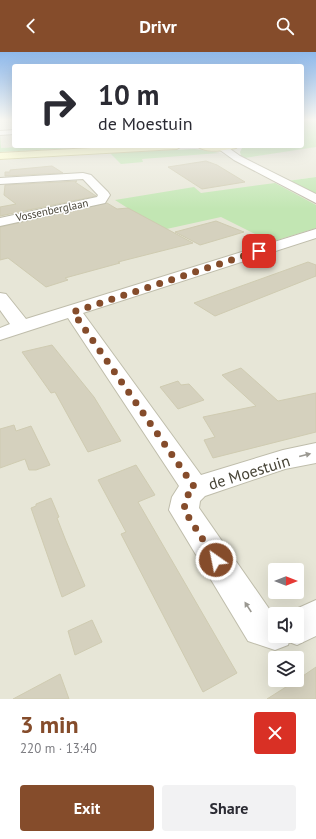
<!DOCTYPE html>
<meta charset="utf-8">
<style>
:root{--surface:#fff;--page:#f2f2f3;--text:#2b2b33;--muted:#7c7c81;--accent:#854c2b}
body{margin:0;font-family:"PT Sans",sans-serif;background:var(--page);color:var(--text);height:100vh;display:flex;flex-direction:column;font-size:15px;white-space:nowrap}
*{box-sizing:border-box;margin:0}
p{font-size:13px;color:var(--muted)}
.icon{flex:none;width:22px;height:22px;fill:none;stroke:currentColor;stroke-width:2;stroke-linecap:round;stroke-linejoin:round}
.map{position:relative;height:647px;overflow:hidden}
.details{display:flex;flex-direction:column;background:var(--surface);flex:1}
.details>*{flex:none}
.banner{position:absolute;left:12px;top:12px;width:292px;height:84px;border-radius:4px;box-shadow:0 4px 16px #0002;background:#fff;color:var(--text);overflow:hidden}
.needle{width:26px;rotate:90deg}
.buttons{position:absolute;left:268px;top:511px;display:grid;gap:8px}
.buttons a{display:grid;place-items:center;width:36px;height:36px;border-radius:4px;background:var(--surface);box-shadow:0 4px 16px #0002;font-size:20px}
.pin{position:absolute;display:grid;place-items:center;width:34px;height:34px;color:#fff;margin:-17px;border-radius:8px;box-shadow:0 2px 6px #0006}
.me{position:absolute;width:44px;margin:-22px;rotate:327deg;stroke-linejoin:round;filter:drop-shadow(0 0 3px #0008)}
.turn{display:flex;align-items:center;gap:14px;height:84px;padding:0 20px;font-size:18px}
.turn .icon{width:52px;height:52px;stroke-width:2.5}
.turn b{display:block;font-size:28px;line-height:34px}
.round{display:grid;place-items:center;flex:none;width:42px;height:42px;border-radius:4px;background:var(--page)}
.overview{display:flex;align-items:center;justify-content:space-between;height:68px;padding:0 20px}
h1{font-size:24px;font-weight:600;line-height:30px;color:var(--accent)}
.cta{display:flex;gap:8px;margin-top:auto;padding:8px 20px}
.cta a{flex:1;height:46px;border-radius:4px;background:var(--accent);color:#fff;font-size:16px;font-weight:600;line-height:46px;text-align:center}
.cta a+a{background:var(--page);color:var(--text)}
header{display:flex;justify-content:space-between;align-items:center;height:52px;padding:0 20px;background:var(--accent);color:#fff;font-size:18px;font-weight:600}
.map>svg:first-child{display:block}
</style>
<header><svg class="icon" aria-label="back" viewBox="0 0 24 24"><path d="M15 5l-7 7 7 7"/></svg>Drivr<svg class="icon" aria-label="search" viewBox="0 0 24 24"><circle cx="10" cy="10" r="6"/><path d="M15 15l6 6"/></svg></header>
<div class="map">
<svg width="316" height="647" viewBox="0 0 316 647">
<rect width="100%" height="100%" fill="#f3f3e8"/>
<g fill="#e7e6d7" fill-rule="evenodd">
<polygon points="14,81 14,94 79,94 0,98 0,82"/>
<polygon points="313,94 316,95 316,125 287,129 245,106"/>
<path d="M 200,97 L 218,100 L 237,108 L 316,151 L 316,647 L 0,647 L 0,108 ZM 275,518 L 297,518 L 297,540 L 275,540 ZM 275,562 L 297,562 L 297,584 L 275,584 ZM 275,606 L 297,606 L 297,628 L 275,628 Z"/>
</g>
<g fill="#c2e6b3">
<polygon points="311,67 316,67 316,95 245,106 241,104 240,100 243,94 302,94 302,70"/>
<polygon points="0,82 1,96 40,94 112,94 0,100"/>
<polygon points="195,97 219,101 142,107 143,110 121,112 110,101"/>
<polygon points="316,125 316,144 287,129"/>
<polygon points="275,131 316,153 316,176 271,190 221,165 162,178 115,148 194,135 201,141"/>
</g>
<g fill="#d5d1be" stroke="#cfcbb1">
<polygon points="206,109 217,113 245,130 202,137 168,115"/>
<polygon points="52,114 63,121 5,124 5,120 10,120 10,118"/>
<polygon points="77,129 75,130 96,144 0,164 0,155 16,152 4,143 5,133"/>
<polygon points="107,151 117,157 128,156 193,191 118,210 120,211 65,226 68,228 46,235 8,206 0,208 0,175"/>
<polygon points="216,169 244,180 200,193 175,180"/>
<polygon points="308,210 316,213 316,224 215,264 194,251"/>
<polygon points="52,293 94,345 121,389 88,400 55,340 51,341 22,300"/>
<polygon points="241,316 278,349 316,341 316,380 213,406 204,388 215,385 203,365 256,354 222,323"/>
<polygon points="178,329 181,333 189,332 204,348 178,357 160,335"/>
<polygon points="14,373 16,379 31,374 50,413 36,418 29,418 25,407 0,416 0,377"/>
<polygon points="136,413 155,443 138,450 237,621 203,640 121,482 126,480 98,428"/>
<polygon points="51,446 59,465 57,466 66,489 85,534 62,545 31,456 36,454 36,452"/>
<polygon points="92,568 102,590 75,603 68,579"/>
<polygon points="316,615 316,647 267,647 297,628"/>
<polygon points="60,622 69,647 13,647"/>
</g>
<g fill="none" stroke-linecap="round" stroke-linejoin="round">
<g stroke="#bfbdab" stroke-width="2">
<g id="street">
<polygon points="14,78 14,82 0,83 0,79"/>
<polygon points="220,94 226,94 240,104 316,142 316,151 234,108 220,98 218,96"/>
<polygon points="83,121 91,123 108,140 110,143 105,151 0,174 0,166 97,145 98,143 83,127 0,132 0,126"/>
<polygon points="316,177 316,186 83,261 201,423 283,398 316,391 316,411 285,417 205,444 200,449 199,456 272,561 275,562 275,584 297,584 297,562 285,562 316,548 316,584 297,593 289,590 288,593 275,598 248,589 169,458 172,445 179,434 68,266 0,288 0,276 10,272 0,258 0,241 6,242 26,267"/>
</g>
</g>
<g stroke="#cfce97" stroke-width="2">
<g id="secondary">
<polygon points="128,94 182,94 177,97 0,107 0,101"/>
<path d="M 197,94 L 238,94 L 236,96 C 226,98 206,102 197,94 Z"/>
</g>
</g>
<use href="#street" fill="#fff" fill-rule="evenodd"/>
<use href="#secondary" fill="#fcfdc9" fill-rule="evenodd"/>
</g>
<defs><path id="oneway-solid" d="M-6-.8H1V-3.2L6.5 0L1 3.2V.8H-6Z"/></defs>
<g fill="#9a9891">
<use href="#oneway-solid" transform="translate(305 403) rotate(-14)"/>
<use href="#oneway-solid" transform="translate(248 555) rotate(-123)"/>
</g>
<linearGradient id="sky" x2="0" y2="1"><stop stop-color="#8eb8ea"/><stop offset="0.43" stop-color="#fafaf5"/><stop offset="1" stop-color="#fafaf5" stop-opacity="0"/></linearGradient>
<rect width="316" height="157" fill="url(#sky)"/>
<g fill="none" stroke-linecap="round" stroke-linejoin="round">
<polyline stroke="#854c2b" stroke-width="7" stroke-dasharray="0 12.6" points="216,508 184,458 186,445 195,436 73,260 259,199"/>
</g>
<g text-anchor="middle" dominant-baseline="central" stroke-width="3" stroke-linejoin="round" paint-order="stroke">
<g font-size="11" fill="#474437" stroke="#fff">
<text transform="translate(52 158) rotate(-12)">Vossenberglaan</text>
</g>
<g font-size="16" fill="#474437" stroke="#fff">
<text transform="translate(249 420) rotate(-17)">de Moestuin</text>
</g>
</g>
</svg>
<div class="buttons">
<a><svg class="needle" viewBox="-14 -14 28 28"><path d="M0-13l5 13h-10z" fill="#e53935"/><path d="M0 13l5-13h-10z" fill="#7c7c81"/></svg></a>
<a><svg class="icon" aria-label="sound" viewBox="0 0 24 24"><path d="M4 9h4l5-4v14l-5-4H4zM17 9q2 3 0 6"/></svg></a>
<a><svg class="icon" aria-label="layers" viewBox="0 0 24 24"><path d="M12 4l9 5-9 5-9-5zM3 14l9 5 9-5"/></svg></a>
</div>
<div class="pin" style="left:259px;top:199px;background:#d93025"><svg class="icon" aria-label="arrive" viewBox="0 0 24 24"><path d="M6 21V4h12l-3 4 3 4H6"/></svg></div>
<svg class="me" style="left:216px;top:508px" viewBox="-20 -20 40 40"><circle r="17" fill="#854c2b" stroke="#fff" stroke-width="3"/><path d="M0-11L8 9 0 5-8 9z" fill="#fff"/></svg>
<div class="banner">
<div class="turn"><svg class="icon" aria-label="right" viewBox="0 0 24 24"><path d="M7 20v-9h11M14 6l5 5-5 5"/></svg><div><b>10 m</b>de Moestuin</div></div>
</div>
</div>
<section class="details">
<div class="overview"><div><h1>3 min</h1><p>220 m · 13:40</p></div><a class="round" style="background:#d93025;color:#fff"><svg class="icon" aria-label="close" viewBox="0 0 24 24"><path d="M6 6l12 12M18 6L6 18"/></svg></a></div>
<div class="cta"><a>Exit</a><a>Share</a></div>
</section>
